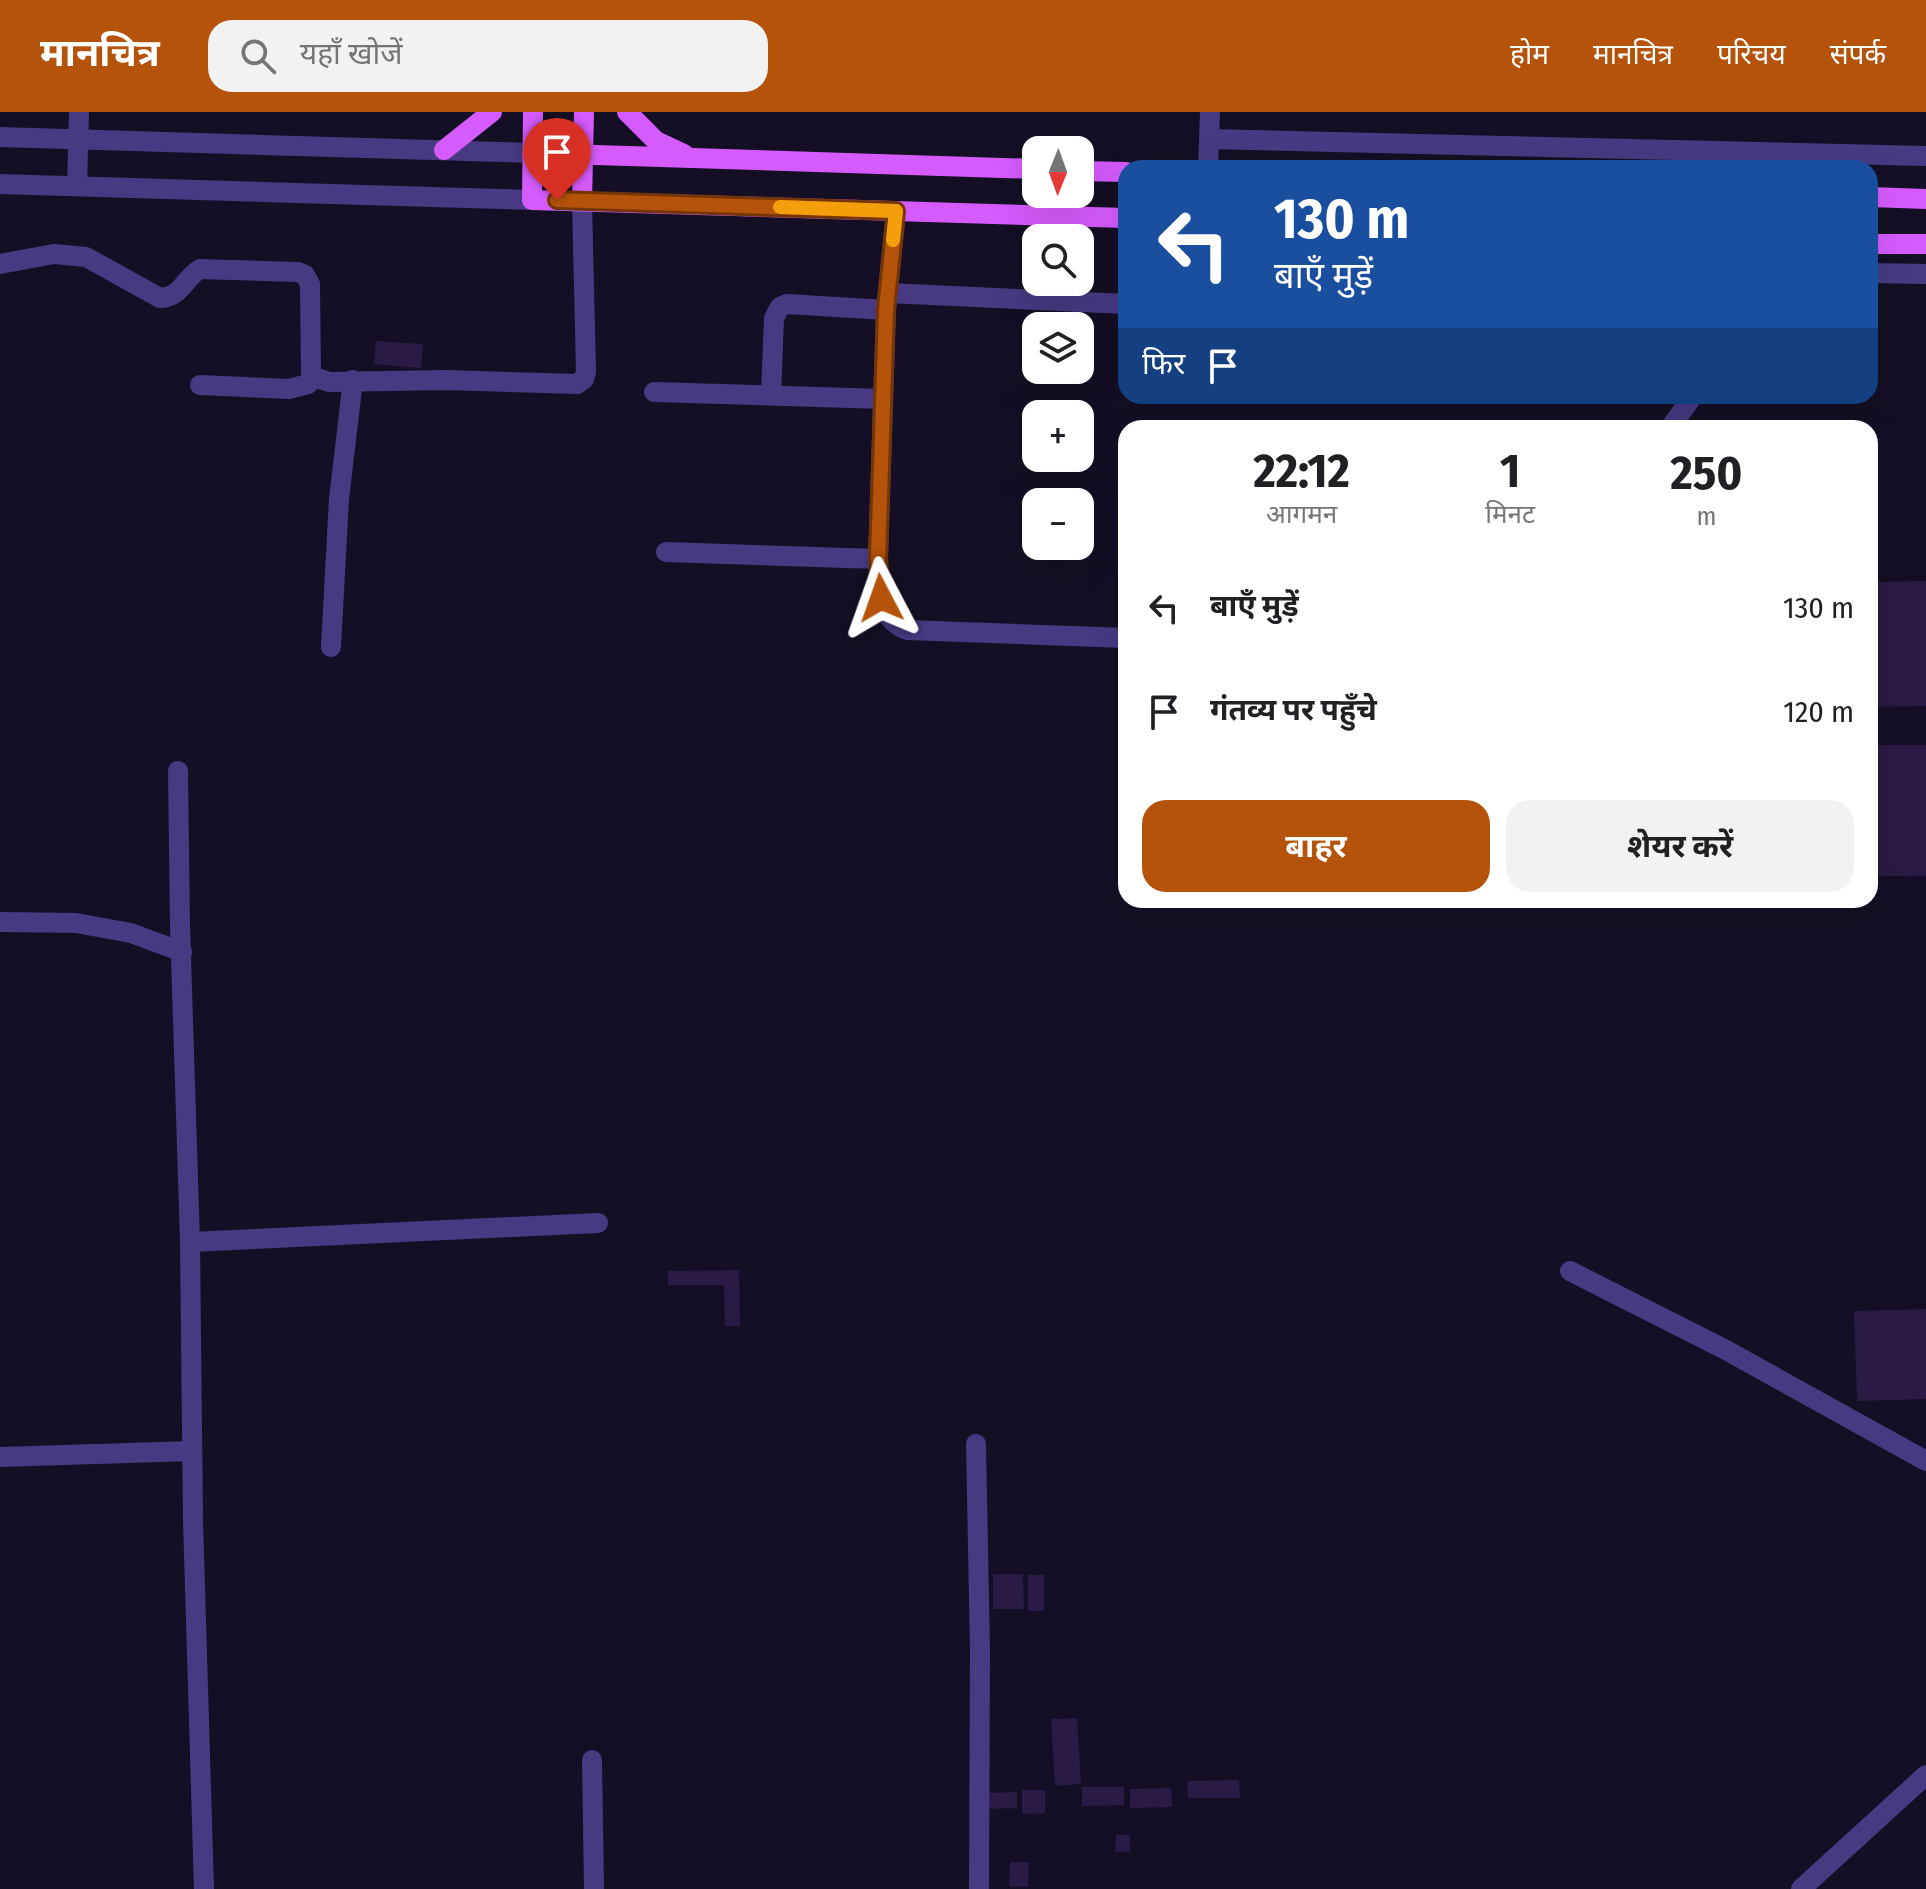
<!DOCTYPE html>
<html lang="hi">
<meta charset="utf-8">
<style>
:root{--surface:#fff;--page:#f2f2f2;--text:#202124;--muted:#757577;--accent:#b45309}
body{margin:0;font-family:"Fira Sans Condensed","Noto Sans Devanagari",sans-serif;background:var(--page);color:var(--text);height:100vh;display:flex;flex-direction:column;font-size:30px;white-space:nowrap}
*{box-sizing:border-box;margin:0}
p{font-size:26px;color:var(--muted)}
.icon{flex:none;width:44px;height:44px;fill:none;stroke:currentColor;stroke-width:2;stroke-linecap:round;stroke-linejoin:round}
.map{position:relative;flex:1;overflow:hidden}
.sheet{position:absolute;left:1118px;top:308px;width:760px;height:488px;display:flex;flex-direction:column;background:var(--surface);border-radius:24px;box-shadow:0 8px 32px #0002}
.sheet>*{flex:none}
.banner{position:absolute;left:1118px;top:48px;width:760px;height:244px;border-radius:24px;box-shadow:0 8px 32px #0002;background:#1a4fa0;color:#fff;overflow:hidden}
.needle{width:52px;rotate:181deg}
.tools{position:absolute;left:1022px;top:24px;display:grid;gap:16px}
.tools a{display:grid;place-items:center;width:72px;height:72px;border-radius:16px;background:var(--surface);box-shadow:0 8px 32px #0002;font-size:40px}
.pin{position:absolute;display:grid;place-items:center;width:68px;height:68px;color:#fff;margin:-82px -34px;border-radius:50% 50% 50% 0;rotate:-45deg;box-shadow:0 0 8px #0007}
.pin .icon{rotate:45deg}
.me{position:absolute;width:88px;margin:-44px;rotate:356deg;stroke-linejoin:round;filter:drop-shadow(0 0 6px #0008)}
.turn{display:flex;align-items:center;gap:28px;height:168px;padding:0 24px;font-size:36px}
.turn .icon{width:104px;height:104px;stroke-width:2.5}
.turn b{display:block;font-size:56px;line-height:68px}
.then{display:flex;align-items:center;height:76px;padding:0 24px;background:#0003;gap:16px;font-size:30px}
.eta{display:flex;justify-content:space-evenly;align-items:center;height:136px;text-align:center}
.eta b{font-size:48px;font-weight:700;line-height:56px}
.primary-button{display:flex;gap:16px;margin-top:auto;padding:16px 24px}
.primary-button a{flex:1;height:92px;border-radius:24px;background:var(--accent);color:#fff;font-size:32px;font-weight:700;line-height:92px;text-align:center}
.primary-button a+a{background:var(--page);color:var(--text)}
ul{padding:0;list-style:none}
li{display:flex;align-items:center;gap:24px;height:104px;padding:0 24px}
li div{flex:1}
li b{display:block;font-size:30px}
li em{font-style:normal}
header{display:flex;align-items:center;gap:48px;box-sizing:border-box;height:112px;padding:0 40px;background:var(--accent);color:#fff}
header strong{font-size:38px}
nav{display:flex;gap:44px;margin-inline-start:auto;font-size:28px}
.search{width:560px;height:72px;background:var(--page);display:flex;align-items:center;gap:20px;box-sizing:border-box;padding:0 28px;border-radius:24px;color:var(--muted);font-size:30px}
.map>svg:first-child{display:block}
</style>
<header>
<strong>मानचित्र</strong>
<div class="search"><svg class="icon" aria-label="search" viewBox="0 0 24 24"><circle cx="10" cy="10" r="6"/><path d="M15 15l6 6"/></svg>यहाँ खोजें</div>
<nav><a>होम</a><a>मानचित्र</a><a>परिचय</a><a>संपर्क</a></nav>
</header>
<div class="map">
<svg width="1926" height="1777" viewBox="0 0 1926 1777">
<rect width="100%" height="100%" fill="#150f25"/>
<g fill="#291b45">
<polygon points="376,229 423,232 421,256 374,252"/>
<polygon points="1926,469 1926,594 1870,595 1872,470"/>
<rect x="1870" y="633" width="56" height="131"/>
<polygon points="739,1158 740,1214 725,1214 724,1173 668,1173 668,1159"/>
<polygon points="1926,1197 1926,1287 1857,1289 1854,1199"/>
<polygon points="993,1462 1023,1462 1024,1497 993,1497"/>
<rect x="1028" y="1463" width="16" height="36"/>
<polygon points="1077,1606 1081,1672 1055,1674 1051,1607"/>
<polygon points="1239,1668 1240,1686 1188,1686 1187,1669"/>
<polygon points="1082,1675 1124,1675 1124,1693 1082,1694"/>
<polygon points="1171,1676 1172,1695 1130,1696 1130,1677"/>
<polygon points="1022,1678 1045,1678 1045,1701 1022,1702"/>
<polygon points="1017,1680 1017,1696 987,1697 987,1681"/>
<polygon points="1116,1723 1130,1723 1130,1740 1115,1740"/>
<polygon points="1010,1750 1029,1750 1028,1775 1009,1774"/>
</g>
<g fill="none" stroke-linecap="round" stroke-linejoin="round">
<g stroke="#473a83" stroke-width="20">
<polyline points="0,25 532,41"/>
<polyline points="1209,27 1926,44"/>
<polyline points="1208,56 1210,0"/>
<polyline points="0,72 532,88"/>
<polyline points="77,74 79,0"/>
<path d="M 896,99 L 886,198 L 878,447 C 880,475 876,506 907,518 L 1126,526"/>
<path d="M 0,152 L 54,142 L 86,145 L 160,186 C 182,185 183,167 200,157 L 298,160 L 305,163 L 310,172 L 311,260 L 314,265"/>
<polyline points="1870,161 1926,162"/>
<polyline points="888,181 1126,192"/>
<polyline points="314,265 329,270 445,268 577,272 584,267 586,260 582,89"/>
<polyline points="200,273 289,277 308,272 314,265"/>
<polyline points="654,280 883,287"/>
<polyline points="771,283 774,206 780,195 787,192 886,198"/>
<polyline points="1670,316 1693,284"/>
<polyline points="666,440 878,447"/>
<polyline points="331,535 339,387 353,268"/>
<polyline points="178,659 180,813 190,1130 193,1408 204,1777"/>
<polyline points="0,810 76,811 131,821 182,840"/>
<polyline points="190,1130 598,1111"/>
<polyline points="1570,1159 1726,1238 1926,1349"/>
<polyline points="976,1332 980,1539 979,1777"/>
<polyline points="0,1345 192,1339"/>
<polyline points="592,1648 594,1777"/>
<polyline points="1801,1777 1926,1663"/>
</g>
<g stroke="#d65bfd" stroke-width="20">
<polyline points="533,0 532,88 1126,106"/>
<polyline points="627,0 656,29 684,42"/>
<polyline points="444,38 492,0"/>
<polyline points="532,41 1036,57"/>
<polyline points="1080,59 1126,60"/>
<polyline points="1870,85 1926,87"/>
<polyline points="582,89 584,0"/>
<polyline points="1870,132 1926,132"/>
</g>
</g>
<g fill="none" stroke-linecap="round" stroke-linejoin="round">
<g stroke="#753606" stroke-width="20">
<polyline id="route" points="557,88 896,99 886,198 878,447 881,486"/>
</g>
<use href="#route" stroke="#b45309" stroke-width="14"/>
<polyline stroke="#f59e0b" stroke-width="14" points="780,95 896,99 893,128"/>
</g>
</svg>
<div class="tools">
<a><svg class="needle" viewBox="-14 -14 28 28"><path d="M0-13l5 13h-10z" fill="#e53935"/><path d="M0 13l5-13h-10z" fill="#757577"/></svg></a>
<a><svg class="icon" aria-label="search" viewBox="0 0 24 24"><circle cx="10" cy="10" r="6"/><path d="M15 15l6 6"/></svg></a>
<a><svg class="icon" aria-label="layers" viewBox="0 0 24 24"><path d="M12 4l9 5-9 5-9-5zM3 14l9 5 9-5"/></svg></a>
<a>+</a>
<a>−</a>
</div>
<div class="pin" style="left:557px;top:88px;background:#d93025"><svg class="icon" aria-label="arrive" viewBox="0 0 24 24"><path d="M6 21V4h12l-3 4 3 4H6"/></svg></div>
<svg class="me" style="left:881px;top:486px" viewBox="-20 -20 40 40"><path d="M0-17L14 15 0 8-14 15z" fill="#b45309" stroke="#fff" stroke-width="4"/></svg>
<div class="banner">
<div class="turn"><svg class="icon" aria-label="left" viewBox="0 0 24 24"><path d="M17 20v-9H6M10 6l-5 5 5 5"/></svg><div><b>130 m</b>बाएँ मुड़ें</div></div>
<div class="then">फिर<svg class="icon" aria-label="arrive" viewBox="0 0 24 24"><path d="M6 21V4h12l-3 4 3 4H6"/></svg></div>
</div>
<section class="sheet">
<div class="eta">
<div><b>22:12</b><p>आगमन</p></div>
<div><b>1</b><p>मिनट</p></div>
<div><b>250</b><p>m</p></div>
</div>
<ul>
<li><svg class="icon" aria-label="left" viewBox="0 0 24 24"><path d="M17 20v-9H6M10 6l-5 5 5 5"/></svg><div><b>बाएँ मुड़ें</b></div><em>130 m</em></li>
<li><svg class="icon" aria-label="arrive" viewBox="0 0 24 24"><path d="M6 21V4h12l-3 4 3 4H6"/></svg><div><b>गंतव्य पर पहुँचे</b></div><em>120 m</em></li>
</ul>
<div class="primary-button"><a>बाहर</a><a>शेयर करें</a></div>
</section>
</div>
